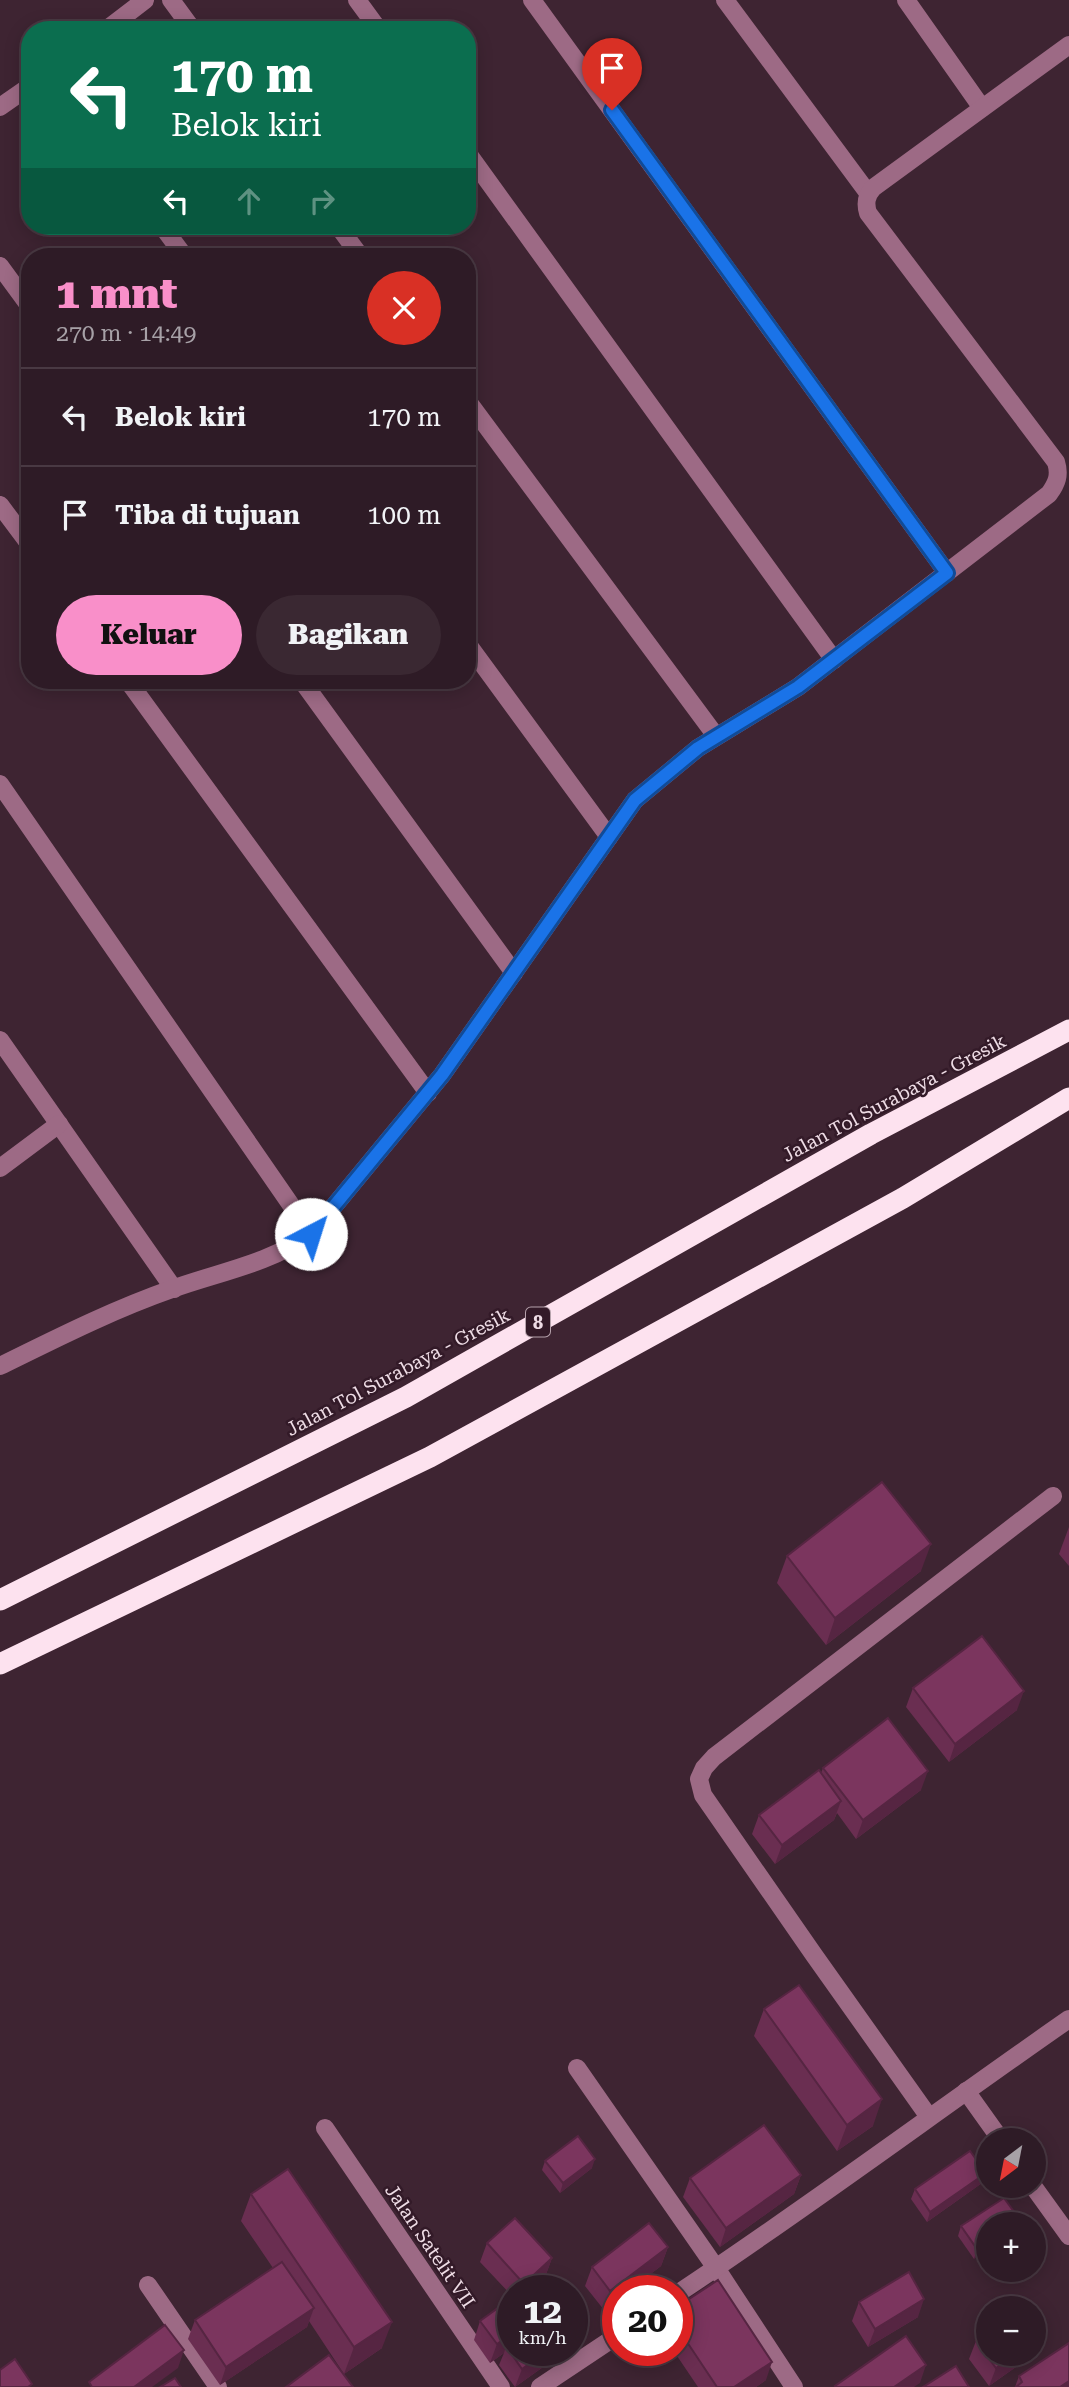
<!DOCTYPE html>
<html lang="id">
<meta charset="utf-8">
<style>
:root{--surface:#2e1b26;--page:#3a2832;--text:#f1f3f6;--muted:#a7a1a7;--line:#493943;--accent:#f98fc9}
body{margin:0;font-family:"Roboto Serif",serif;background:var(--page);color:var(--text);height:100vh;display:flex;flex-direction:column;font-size:26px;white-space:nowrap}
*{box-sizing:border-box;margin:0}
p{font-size:23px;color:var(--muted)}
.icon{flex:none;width:38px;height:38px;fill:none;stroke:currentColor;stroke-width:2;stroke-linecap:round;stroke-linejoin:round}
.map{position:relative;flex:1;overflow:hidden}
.side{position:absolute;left:21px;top:248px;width:455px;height:441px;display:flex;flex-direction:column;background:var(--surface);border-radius:28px;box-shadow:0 4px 18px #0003,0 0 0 2px var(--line)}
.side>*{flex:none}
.top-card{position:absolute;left:21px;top:21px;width:455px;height:214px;border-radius:28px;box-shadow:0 4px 18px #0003,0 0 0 2px var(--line);background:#0b6e4f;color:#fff;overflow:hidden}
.needle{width:46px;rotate:212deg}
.tools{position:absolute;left:976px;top:2128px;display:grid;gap:14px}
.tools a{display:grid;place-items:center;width:70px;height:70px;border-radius:50%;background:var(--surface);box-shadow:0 4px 18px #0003,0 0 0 2px var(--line);font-size:35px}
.speed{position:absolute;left:497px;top:2275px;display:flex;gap:14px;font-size:35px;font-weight:700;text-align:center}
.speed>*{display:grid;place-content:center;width:91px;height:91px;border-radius:50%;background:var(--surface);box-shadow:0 4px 18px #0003,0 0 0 2px var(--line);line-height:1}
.speed small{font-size:18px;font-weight:400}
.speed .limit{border:10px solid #d22;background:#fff;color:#111}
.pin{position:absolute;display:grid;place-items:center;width:60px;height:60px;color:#fff;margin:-72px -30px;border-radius:50% 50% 50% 0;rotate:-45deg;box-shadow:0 0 7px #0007}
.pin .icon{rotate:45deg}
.me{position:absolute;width:77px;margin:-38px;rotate:40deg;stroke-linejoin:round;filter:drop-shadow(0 0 5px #0008)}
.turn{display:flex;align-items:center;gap:24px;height:147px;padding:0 35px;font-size:32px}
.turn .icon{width:91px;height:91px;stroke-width:2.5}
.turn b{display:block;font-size:49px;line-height:60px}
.lanes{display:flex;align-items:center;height:66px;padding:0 35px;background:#0003;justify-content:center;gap:35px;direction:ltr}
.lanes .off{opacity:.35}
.round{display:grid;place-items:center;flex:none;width:74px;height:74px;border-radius:37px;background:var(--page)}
.head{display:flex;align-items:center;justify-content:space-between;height:119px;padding:0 35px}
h1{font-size:42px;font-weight:800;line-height:52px;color:var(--accent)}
.primary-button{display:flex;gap:14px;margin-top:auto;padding:14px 35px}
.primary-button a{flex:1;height:80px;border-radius:42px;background:var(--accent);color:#111;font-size:28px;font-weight:800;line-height:80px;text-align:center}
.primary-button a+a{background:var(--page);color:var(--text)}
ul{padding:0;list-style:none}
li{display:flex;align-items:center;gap:21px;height:98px;padding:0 35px;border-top:2px solid var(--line)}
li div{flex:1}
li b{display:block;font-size:26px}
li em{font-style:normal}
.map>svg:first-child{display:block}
</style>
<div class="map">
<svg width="1069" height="2387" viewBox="0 0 1069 2387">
<rect width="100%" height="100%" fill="#3e2432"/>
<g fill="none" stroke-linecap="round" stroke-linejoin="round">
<g stroke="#9d6a85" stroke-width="18">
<polyline points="171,0 193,30"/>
<polyline points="357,0 379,30"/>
<polyline points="532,0 947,573"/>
<polyline points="725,0 868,193"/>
<polyline points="906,0 982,108"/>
<polyline points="106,30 145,0"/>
<polyline points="0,107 30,86"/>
<polyline points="467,152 834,660"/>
<polyline points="162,226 185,257"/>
<polyline points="338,226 361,257"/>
<polyline points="0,266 30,307"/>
<polyline points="467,400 716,736"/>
<polyline points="0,505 30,545"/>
<polyline points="467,643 609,837"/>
<polyline points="128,681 428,1093"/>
<polyline points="302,681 514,973"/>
<polyline points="0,784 311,1234"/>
<polyline points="0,1040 174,1289"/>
<polyline points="0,1168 59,1124"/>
<path d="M 0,1366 C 57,1338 112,1310 172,1289 C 222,1271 266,1265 311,1234 L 442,1075 L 635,800 L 698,748 L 798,687 L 1049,494 C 1057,483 1060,475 1056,462 L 868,213 C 865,203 866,196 873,188 L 1069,45"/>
<polyline points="577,2068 716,2268 794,2387"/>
<polyline points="966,2091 1001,2140"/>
<polyline points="929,2117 814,1955 703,1795 699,1779 704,1768 714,1757 1053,1496"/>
<polyline points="325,2128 501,2387"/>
<polyline points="1033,2186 1069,2236"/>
<polyline points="148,2285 218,2387"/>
<path d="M 677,2294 C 810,2206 938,2110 1069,2019"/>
<polyline points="540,2387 618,2335"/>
</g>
<g stroke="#fde2ef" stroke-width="21">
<polyline points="0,1600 406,1397 871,1134 1069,1030"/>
<polyline points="0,1664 430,1457 903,1198 1069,1098"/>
</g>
</g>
<g fill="#6a2e51">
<polygon points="1069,1527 1069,1566 1059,1554"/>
<polygon points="787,1556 921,1571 826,1645 777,1583"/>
<polygon points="913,1688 1017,1710 949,1762 906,1707"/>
<polygon points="823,1768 921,1790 856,1839 837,1813 834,1820 775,1864 752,1834 759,1815 821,1773"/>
<polygon points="764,2009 873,2126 837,2151 754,2036"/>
<polygon points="545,2161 592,2168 560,2193 542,2170"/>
<polygon points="801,2175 794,2194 720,2247 683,2197 690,2178"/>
<polygon points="982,2183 927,2222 911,2199 915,2189"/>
<polygon points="251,2194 382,2348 344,2374 309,2321 307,2327 220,2385 188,2339 195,2320 273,2268 241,2221"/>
<polygon points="1004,2198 974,2259 958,2236 961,2226"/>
<polygon points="487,2243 552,2258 545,2277 533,2288 535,2291 513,2291 513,2297 480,2262"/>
<polygon points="668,2247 661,2266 628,2291 618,2291 618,2299 604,2310 585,2286 592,2267"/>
<polygon points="859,2302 918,2317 868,2347 852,2321"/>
<polygon points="677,2307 766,2380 756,2387 698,2387 673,2350 677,2350"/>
<polygon points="480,2321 567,2350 515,2387 499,2365 504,2353 490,2363 474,2340"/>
<polygon points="976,2341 989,2354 1034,2354 989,2386 969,2359"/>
<polygon points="1019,2376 1069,2387 1015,2387"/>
</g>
<g fill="#562542">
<polygon points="931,1544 921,1571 826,1645 835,1618"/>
<polygon points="1024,1691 1017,1710 949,1762 955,1744"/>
<polygon points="928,1771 921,1790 856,1839 863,1820"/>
<polygon points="841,1801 834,1820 775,1864 782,1845"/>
<polygon points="882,2099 873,2126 837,2151 847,2125"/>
<polygon points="595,2159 592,2168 560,2193 563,2183"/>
<polygon points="986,2173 982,2183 927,2222 930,2212"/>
<polygon points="801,2175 794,2194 720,2247 726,2228"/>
<polygon points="989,2241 989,2249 974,2259 977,2249"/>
<polygon points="668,2247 661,2266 628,2291 618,2291 618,2299 604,2310 610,2291"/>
<polygon points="552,2258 545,2277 530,2291 521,2291 524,2284"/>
<polygon points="924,2299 918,2317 868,2347 875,2329"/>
<polygon points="314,2308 307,2327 220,2385 226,2367"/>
<polygon points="392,2322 382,2348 344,2374 354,2347"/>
<polygon points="513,2333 513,2346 506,2346 504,2353 490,2363 497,2344"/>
<polygon points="1044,2333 1037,2352 1034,2354 1034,2340"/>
<polygon points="184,2350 178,2368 152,2387 134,2387"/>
<polygon points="548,2350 567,2350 515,2387 522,2369"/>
<polygon points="1015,2354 1034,2354 989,2386 996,2368"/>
<polygon points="772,2362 766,2380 756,2387 734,2387"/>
<polygon points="926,2365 920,2383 914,2387 894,2387"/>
<polygon points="1069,2381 1069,2387 1060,2387"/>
</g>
<g fill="#7b355e" stroke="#562542" stroke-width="2">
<polygon points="882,1482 931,1544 835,1618 787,1556"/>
<polygon points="982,1636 1024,1691 955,1744 913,1688"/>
<polygon points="888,1718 928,1771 863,1820 823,1768"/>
<polygon points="819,1770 841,1801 782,1845 759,1815"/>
<polygon points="799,1985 882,2099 847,2125 764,2009"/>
<polygon points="764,2125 801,2175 726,2228 690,2178"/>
<polygon points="578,2136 595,2159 563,2183 545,2161"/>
<polygon points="970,2151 986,2173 930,2212 915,2189"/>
<polygon points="288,2169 392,2322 354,2347 251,2194"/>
<polygon points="1004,2198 1020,2220 1014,2224 989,2224 989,2241 977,2249 961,2226"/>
<polygon points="515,2218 552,2258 524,2284 487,2243"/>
<polygon points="649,2223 668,2247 610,2291 592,2267"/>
<polygon points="282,2262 314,2308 226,2367 195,2320"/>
<polygon points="909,2272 924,2299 875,2329 859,2302"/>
<polygon points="718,2280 772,2362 734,2387 717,2387 677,2327 677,2307"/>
<polygon points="530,2285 535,2291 522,2291"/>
<polygon points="513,2297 513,2333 497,2344 480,2321"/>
<polygon points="1034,2320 1044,2333 1034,2340"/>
<polygon points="165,2325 184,2350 134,2387 92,2387 89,2382"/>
<polygon points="989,2331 989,2354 1015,2354 996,2368 976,2341"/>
<polygon points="906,2336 926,2365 894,2387 836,2387 835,2386"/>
<polygon points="513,2342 513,2350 548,2350 522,2369 506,2346"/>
<polygon points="1069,2343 1069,2381 1060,2387 1016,2387 1022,2382 1019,2376"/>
<polygon points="329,2355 353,2387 286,2387"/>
<polygon points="15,2359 32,2384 28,2387 0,2387 0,2370"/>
<polygon points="956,2366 969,2387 923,2387"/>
<polygon points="175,2378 181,2387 160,2387"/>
</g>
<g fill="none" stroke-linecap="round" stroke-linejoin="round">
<g stroke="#114b97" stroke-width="18">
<polyline id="route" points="311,1234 442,1075 635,800 698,748 798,687 947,573 612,110"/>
</g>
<use href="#route" stroke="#1a73e8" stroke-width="12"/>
</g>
<g text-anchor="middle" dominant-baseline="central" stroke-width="5" stroke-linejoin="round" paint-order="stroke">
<rect fill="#331a28" stroke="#b6a2ac" stroke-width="2" x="526" y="1307.5" width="24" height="29" rx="5"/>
<g font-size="18" font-weight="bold" fill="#eedce5">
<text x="538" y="1322">8</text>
</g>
<g font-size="19" fill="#eedce5" stroke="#331a28">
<text transform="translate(894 1098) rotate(-28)">Jalan Tol Surabaya - Gresik</text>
<text transform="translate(398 1372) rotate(-28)">Jalan Tol Surabaya - Gresik</text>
<text transform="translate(430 2246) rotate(56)">Jalan Satelit VII</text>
</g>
</g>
</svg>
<div class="tools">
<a><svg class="needle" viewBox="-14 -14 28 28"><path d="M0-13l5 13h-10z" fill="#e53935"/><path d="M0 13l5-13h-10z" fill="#a7a1a7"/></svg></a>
<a>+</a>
<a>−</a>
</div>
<div class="speed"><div>12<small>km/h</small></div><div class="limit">20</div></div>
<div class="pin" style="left:612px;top:110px;background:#d93025"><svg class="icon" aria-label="arrive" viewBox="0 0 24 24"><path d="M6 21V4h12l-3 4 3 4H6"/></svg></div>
<svg class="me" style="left:311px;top:1234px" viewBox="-20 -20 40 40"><circle r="19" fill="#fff"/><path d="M0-13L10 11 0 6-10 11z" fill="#1a73e8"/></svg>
<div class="top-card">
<div class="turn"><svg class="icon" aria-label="left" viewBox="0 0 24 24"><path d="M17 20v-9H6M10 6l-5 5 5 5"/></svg><div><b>170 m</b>Belok kiri</div></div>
<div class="lanes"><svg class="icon" aria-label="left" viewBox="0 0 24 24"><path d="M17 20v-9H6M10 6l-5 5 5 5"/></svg><svg class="icon off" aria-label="ahead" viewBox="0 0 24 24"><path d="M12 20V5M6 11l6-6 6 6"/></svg><svg class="icon off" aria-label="right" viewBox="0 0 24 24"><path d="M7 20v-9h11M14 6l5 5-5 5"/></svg></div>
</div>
<section class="side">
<div class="head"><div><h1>1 mnt</h1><p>270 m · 14:49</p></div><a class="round" style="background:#d93025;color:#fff"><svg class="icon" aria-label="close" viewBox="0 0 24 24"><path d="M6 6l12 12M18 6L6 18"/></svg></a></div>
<ul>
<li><svg class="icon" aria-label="left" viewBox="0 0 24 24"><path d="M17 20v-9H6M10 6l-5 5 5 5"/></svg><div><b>Belok kiri</b></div><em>170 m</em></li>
<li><svg class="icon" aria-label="arrive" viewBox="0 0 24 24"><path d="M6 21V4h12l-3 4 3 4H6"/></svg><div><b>Tiba di tujuan</b></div><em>100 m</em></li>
</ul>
<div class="primary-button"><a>Keluar</a><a>Bagikan</a></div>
</section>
</div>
